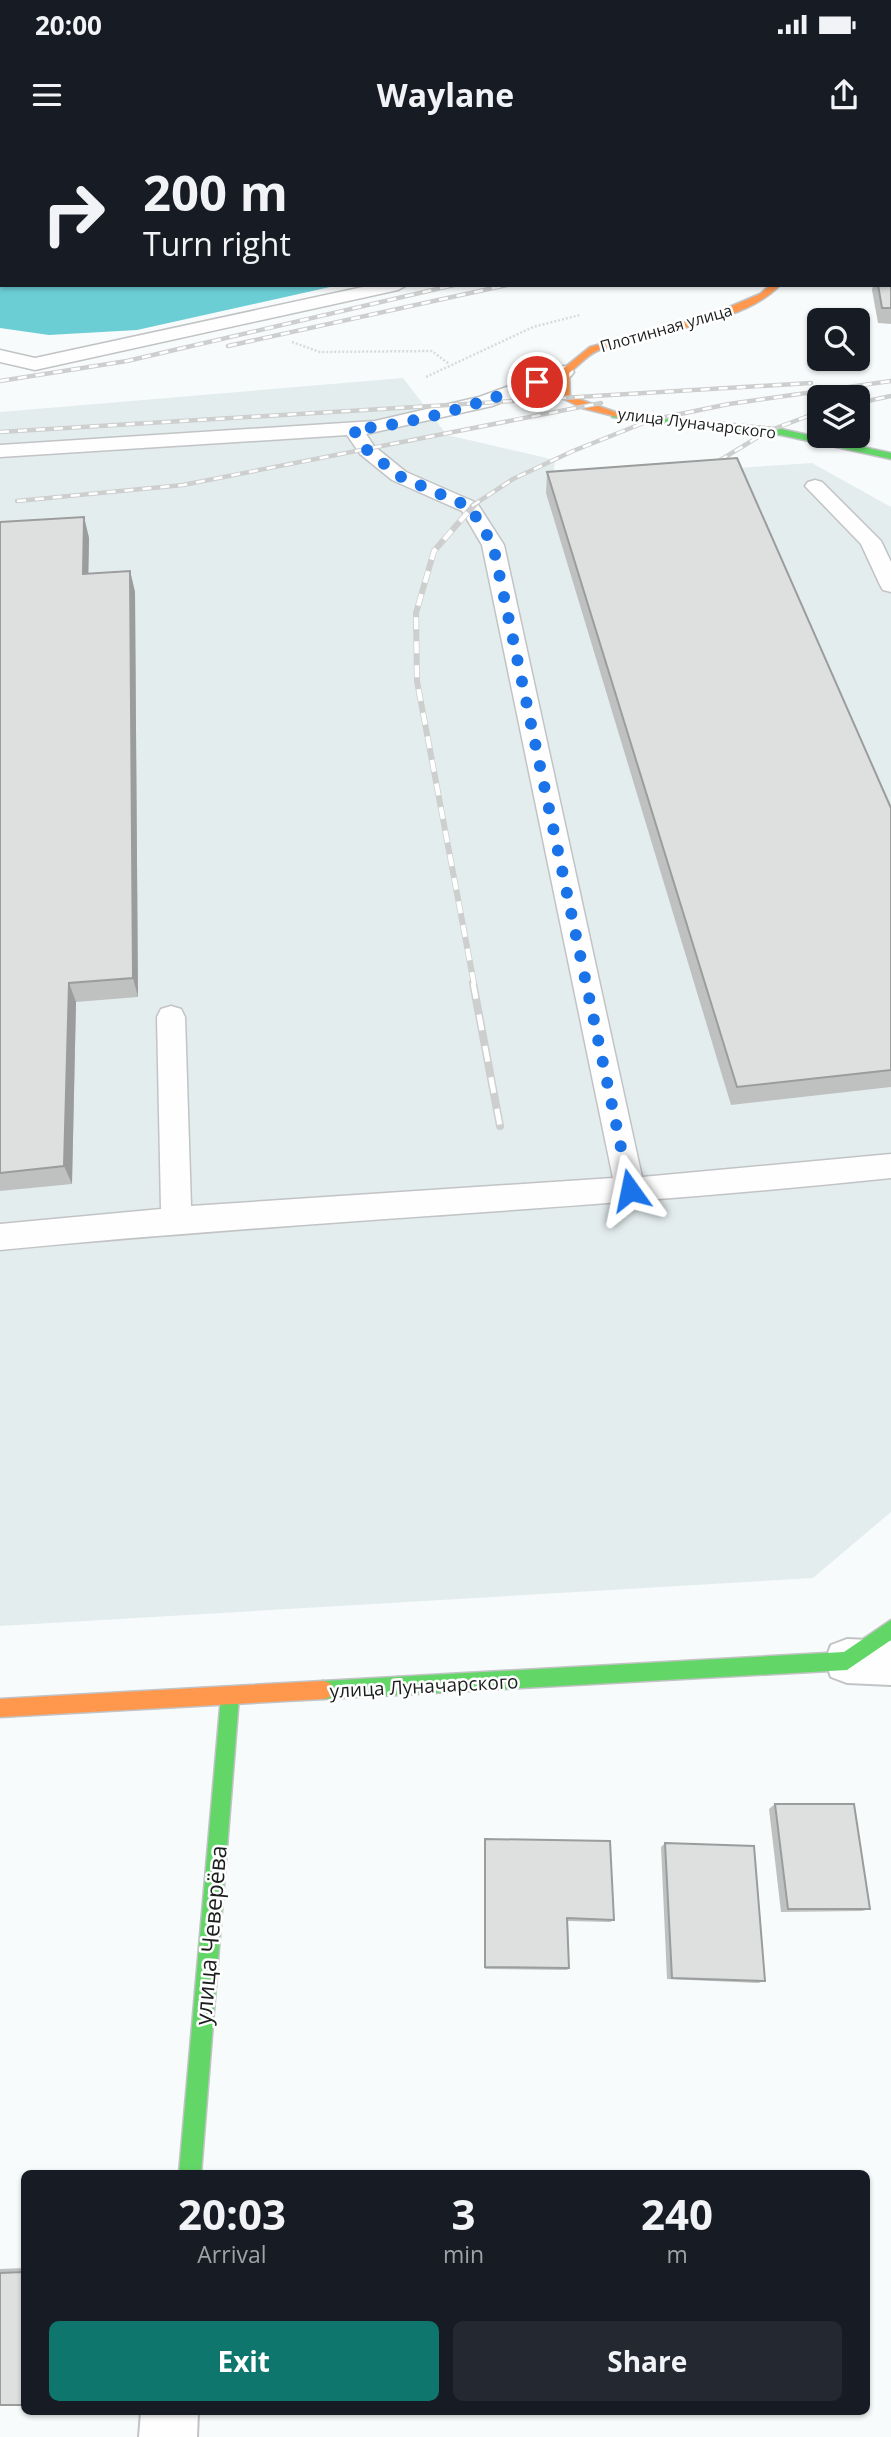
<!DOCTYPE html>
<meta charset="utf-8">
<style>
:root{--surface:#171b24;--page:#242831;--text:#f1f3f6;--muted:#9ea1a6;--accent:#0f766e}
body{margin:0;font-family:"Open Sans",sans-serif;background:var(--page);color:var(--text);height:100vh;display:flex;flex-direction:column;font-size:26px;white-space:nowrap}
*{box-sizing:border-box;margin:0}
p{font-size:23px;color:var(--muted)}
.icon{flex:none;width:38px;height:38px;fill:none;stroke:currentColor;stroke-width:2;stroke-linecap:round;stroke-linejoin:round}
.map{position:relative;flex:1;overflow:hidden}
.panel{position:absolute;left:21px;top:2030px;width:849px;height:245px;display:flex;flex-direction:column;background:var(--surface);border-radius:10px;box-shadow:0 2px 5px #0004}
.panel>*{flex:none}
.hud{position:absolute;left:0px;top:0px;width:892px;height:147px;box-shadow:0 2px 5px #0004;background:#171b24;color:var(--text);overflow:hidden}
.fabs{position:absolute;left:807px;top:168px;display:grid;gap:14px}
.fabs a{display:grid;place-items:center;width:63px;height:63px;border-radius:10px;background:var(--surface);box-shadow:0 2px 5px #0004;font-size:35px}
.pin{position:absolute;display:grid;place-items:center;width:60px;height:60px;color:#fff;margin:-30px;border:4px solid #fff;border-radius:50%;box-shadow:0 2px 7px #0007}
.me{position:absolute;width:77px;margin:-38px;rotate:348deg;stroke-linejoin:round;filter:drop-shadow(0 0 5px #0008)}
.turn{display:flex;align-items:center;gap:24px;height:147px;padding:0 28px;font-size:32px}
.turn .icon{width:91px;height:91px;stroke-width:2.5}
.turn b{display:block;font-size:49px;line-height:60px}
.eta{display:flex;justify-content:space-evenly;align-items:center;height:119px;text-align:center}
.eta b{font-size:42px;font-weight:700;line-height:49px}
.button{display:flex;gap:14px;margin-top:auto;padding:14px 28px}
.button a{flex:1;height:80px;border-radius:10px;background:var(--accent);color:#fff;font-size:28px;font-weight:700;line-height:80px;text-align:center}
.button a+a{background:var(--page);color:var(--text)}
.status{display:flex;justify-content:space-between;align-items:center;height:49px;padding:0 35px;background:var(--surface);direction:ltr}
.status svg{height:19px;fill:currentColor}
header{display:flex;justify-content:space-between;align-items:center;height:91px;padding:0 28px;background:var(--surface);font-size:32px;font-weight:700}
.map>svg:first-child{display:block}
</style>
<div class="status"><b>20:00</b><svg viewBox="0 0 49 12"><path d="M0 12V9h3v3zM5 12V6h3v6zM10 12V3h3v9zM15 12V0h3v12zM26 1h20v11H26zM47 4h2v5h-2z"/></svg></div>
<header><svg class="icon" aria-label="menu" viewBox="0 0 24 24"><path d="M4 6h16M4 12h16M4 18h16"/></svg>Waylane<svg class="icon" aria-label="share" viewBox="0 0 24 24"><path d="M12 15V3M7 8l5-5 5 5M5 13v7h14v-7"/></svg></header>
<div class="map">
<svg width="891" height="2297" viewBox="0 0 891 2297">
<rect width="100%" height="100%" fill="#f8fbfc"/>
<polygon fill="#e4edee" points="403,238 447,295 555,320 553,340 812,323 891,367 891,1372 813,1438 0,1486 0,272"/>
<polygon fill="#6bced5" points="0,0 882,0 2,2 2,145 339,145 137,190 49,195 0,188"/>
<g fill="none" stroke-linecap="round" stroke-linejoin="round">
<g stroke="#c2c3c4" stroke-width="3">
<g id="lane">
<polygon points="372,145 407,145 398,150 35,230 0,222 0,210 35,218"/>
<path d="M 564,226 L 571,228 L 574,232 L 571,236 L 492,266 L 366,294 L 374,306 L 406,332 L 477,363 L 504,405 L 642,1037 L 891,1014 L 891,1038 C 595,1069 297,1081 0,1110 L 0,1084 L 161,1069 L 157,877 L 161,869 L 171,866 L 181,869 L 185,877 L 191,1066 L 613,1038 L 482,405 L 462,371 L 392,340 L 360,314 L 347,295 L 0,317 L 0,305 L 375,281 L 479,257 Z"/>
<polygon points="815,340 822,342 881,401 891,422 891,452 883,450 880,445 861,404 805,346 808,342"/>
</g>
</g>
<g stroke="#c2c3c4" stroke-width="4">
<g id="street">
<polygon points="847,1499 891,1501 891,1545 847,1543 831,1537 825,1521 831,1505"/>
<polygon points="141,2272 198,2272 197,2297 139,2297"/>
</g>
</g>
<g stroke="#c2c3c4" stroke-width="3">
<g id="fast">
<polygon points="615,272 781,289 891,313 891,319 781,295 612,277 612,273"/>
<polygon points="891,1480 891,1500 847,1530 323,1559 316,1557 314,1550 316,1543 323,1541 844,1512"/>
<polygon points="230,1548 237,1550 239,1557 201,2034 179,2034 221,1557 223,1550"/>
</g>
</g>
<g stroke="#c2c3c4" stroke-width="3">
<g id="slow">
<path d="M 770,145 L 780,145 C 741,186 651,190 599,210 C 588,214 578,226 569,233 L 570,256 L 618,273 L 618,277 L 582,268 L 560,257 L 559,232 L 590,207 L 713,174 L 760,154 Z"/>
<polygon points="323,1541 330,1543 332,1550 330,1557 323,1559 0,1577 0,1559"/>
</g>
</g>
<g stroke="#d9dbdb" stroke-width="2.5" stroke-dasharray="2 2" stroke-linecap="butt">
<polyline points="292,202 320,212 432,211 449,224"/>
<polyline points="426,237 533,187 580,175"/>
</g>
<use href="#lane" fill="#fefeff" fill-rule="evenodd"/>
<use href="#street" fill="#fefeff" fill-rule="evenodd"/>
<use href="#fast" fill="#63d668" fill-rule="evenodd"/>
<use href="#slow" fill="#ff974d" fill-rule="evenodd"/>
<g stroke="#cdcece" stroke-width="4.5">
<g id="rail-far2">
<polyline points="228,206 507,145"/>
<polyline points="0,241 127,221 454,145"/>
<polyline points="858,263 891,256"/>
<polyline points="0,292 811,243"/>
<polyline points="704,330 768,291 819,272"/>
<polyline points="17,361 183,345 601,263"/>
<polyline points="472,366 513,339 573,311 651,280 729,264 891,241"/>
</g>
</g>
<g stroke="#cdcece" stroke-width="6">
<polyline id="rail-far1" points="474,844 417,541 416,473 434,411 475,364"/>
</g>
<g stroke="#cdcece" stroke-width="8">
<polyline id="rail" points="473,843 500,986"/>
</g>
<use href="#rail-far2" stroke="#fff" stroke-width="2.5" stroke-dasharray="9" stroke-linecap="butt"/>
<use href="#rail-far1" stroke="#fff" stroke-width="4.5" stroke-dasharray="12" stroke-linecap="butt"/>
<use href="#rail" stroke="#fff" stroke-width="5" stroke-dasharray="16" stroke-linecap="butt"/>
</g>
<g fill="#bfc1c1">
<polygon points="891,135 891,184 878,183 872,150 873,145 891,145"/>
<polygon points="547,332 891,668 891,947 731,965 546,353"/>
<polygon points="84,377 89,398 88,434 130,431 135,452 138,857 76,862 72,1044 0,1051 0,382"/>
<polygon points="775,1664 870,1769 862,1771 781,1772 769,1669"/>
<polygon points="485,1699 614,1780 610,1782 568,1781 569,1828 567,1830 485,1829"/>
<polygon points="665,1703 765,1841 758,1843 667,1839 661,1707"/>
<polygon points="24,2128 24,2264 0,2265 0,2129"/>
</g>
<g fill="#9b9d9d">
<polygon points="84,377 89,398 88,455 83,434"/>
<polygon points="130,431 135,452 138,857 133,838"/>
<polygon points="69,843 76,862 72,1044 64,1026"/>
</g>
<g fill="#dee0e0" stroke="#9b9d9d" stroke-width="2">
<polygon points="891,135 891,168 882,168 878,145 891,145"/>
<polygon points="737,318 891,668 891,930 737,947 547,332"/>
<polygon points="84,377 83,434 130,431 133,838 69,843 64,1026 0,1033 0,382"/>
<polygon points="775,1664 854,1664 870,1769 788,1769"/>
<polygon points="485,1699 610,1701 614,1780 567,1778 569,1828 485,1827"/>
<polygon points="665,1703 754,1706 765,1841 672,1838"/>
<polygon points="24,2132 24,2265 0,2265 0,2133"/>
</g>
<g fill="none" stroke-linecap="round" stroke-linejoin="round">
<path stroke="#1a73e8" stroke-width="12" stroke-dasharray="0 21.6" d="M 537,242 C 479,264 415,285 353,289 L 367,310 L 399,336 L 470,367 L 493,405 L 630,1050"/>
</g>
<g text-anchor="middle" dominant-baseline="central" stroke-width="5" stroke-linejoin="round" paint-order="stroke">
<g font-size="16" fill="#1c1e1e" stroke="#fff">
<text transform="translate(666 188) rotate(-16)">Плотинная улица</text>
<text transform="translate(697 283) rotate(7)">улица Луначарского</text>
</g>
<g font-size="19" fill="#1c1e1e" stroke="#fff">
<text transform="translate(424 1546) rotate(-3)">улица Луначарского</text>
</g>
<g font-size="23" fill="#1c1e1e" stroke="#fff">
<text transform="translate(210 1795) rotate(-85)">улица Чеверёва</text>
</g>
</g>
</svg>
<div class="fabs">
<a><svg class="icon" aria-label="search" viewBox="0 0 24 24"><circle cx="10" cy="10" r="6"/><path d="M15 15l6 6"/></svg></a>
<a><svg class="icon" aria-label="layers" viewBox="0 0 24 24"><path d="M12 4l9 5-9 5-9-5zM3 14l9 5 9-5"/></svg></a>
</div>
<div class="pin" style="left:537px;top:242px;background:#d93025"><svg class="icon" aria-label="arrive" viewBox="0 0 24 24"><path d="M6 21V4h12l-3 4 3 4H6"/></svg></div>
<svg class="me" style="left:630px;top:1050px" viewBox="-20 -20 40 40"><path d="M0-17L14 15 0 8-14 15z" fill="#1a73e8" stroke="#fff" stroke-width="4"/></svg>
<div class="hud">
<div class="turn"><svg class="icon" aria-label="right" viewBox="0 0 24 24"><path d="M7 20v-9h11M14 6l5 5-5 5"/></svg><div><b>200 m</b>Turn right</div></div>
</div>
<section class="panel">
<div class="eta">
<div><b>20:03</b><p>Arrival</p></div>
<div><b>3</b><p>min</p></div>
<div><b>240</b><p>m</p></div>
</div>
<div class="button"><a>Exit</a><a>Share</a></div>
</section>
</div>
